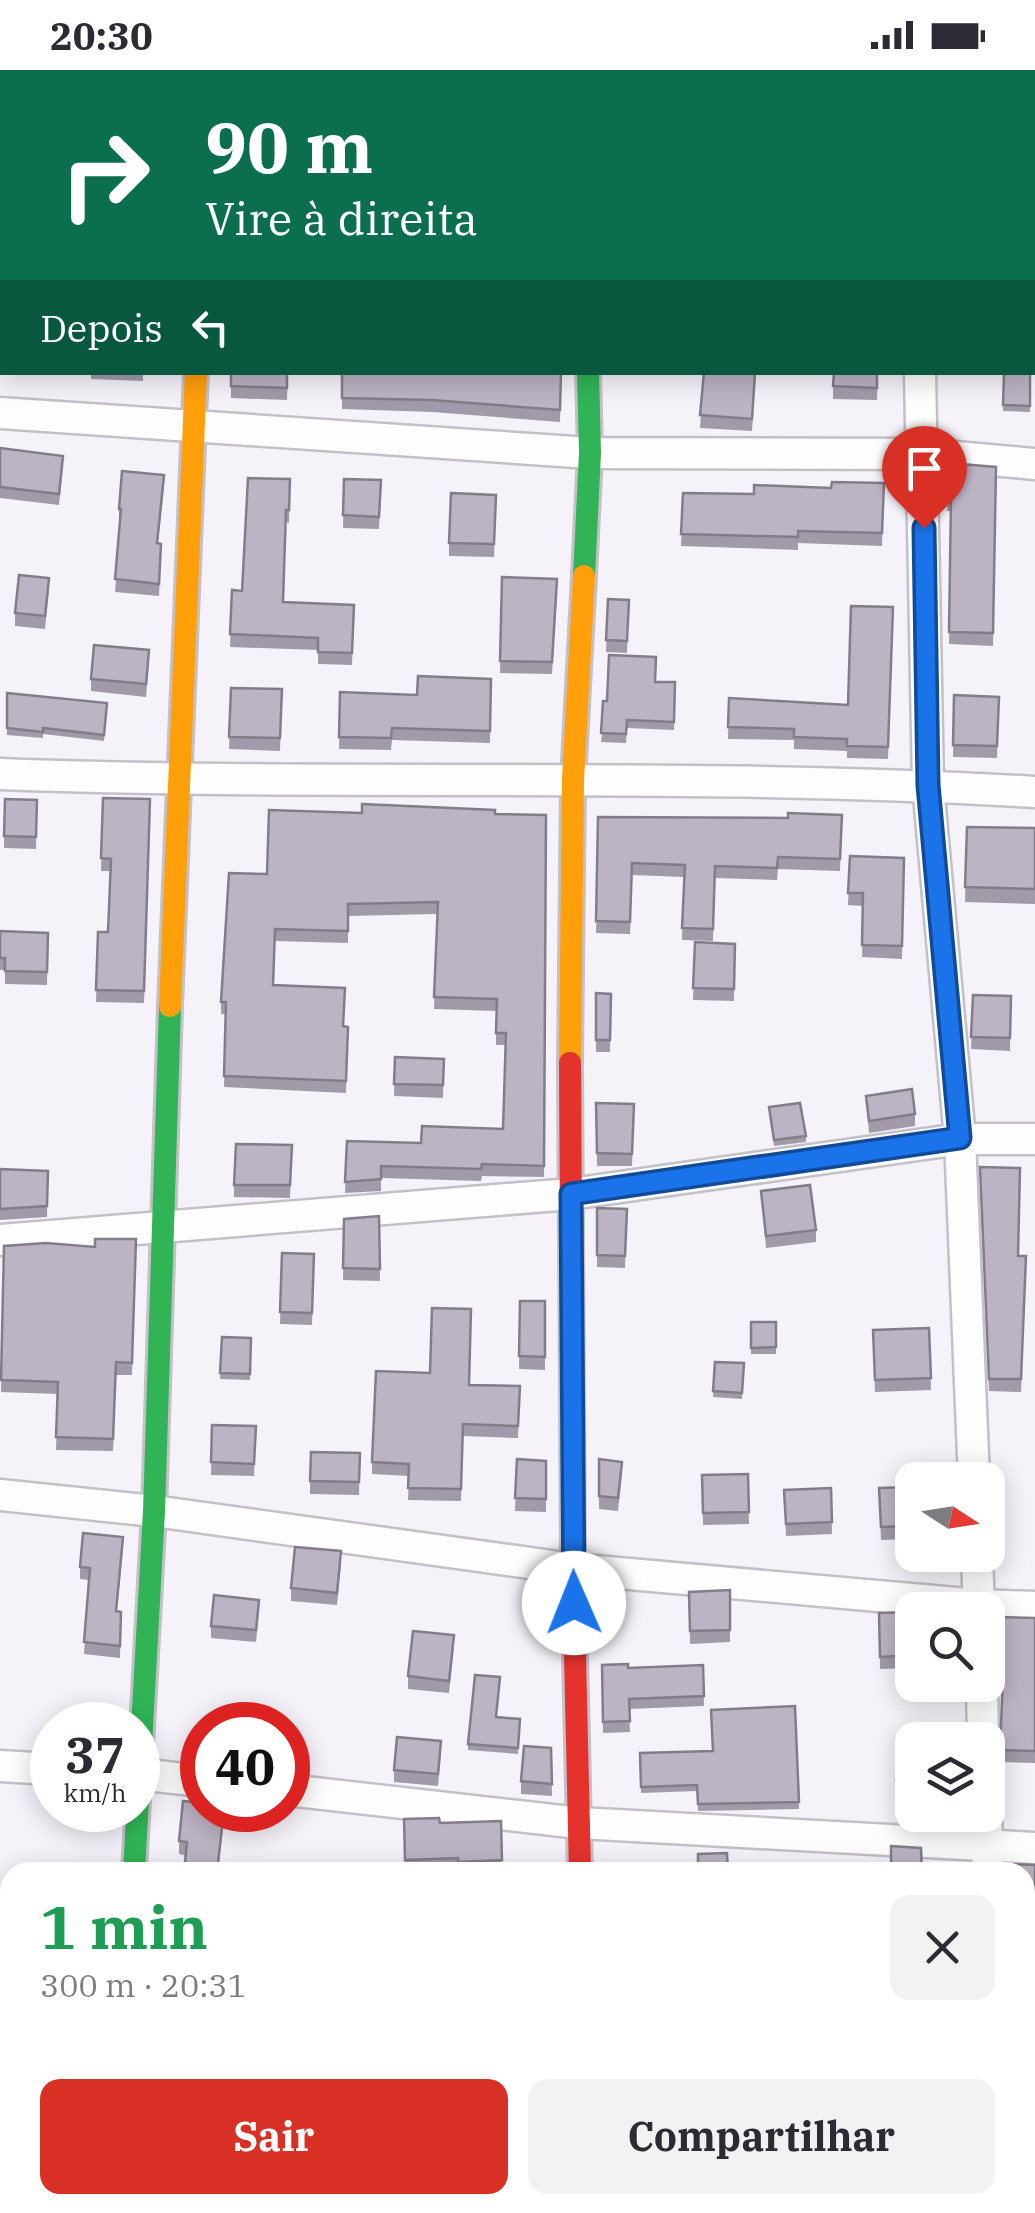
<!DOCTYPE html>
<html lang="pt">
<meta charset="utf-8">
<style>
:root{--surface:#fff;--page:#f2f2f3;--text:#2b2b33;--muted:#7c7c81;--accent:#d93025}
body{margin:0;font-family:"IBM Plex Serif",serif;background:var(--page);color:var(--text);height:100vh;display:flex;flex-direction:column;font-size:38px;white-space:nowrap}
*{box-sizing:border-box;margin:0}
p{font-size:32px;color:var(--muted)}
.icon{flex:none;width:55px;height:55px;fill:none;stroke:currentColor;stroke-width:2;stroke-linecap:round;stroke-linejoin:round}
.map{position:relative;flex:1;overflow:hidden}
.details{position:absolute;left:0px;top:1792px;width:1035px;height:352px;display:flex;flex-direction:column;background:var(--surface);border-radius:30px 30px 0 0;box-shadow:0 5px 25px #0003}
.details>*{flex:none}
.hud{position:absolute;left:0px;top:0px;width:1035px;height:305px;box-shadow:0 5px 25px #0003;background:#0b6e4f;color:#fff;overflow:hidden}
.needle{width:65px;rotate:102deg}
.controls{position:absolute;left:895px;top:1392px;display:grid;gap:20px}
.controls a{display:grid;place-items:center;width:110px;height:110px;border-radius:20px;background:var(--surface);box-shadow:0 5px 25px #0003;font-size:50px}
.speed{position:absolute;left:30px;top:1632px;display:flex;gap:20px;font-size:50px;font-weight:700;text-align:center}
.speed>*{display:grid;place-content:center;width:130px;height:130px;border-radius:50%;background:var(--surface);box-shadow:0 5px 25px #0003;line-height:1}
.speed small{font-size:25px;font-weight:400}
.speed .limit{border:15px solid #d22;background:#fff;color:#111}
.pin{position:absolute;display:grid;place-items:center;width:85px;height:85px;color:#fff;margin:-102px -42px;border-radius:50% 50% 50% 0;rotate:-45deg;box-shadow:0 0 10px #0007}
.pin .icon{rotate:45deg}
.me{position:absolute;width:110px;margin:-55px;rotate:359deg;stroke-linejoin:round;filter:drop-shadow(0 0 8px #0008)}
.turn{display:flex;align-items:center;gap:35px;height:210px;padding:0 40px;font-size:45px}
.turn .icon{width:130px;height:130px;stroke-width:2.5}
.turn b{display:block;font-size:70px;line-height:85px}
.then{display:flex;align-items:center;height:95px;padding:0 40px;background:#0003;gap:20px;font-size:38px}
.round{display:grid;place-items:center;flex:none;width:105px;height:105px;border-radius:20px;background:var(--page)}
.headline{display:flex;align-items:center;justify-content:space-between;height:170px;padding:0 40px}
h1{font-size:60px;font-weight:800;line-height:75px;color:#1e9e55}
.button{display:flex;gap:20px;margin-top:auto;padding:20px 40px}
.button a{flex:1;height:115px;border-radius:20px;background:var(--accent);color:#fff;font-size:40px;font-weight:800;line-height:115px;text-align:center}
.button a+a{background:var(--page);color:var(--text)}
.status{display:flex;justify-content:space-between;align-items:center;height:70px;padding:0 50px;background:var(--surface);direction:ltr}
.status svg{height:28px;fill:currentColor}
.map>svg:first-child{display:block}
</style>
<div class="status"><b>20:30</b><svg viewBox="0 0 49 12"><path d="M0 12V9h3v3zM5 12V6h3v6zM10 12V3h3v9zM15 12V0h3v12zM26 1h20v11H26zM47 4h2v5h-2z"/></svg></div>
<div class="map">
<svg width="1035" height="2143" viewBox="0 0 1035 2143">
<rect width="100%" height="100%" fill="#f6f2fa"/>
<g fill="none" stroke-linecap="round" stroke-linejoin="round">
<g stroke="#c3c0c7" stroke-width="35">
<g id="street">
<polyline points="908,0 908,2"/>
<polyline points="203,2 203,0"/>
<polyline points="583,2 583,0"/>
<polyline points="920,302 928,715 960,1069 974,1410"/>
<polyline points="0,343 590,383 923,384 1035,394"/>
<path d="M 0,704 C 345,717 690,701 1035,722"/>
<polyline points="0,1170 571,1124 960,1069 1035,1069"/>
<polyline points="0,1425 154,1441 573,1499 979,1535 1035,1537"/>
<polyline points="977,1485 979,1540"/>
<polyline points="982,1615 983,1670"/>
<polyline points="0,1696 52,1699"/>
<polyline points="138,1704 202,1711"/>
<polyline points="288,1720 579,1753 1035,1778"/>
<polyline points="986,1745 988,1802"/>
<polyline points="0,2055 10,2055"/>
<polyline points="1025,2095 1035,2095"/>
<polyline points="586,2135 586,2143"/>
<polyline points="1007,2135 1008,2143"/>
<polyline points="115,2143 115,2135"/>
</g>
</g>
<g stroke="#c3c0c7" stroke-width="28">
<g id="fast">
<polyline points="584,506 590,383 588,302"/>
<polyline points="134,1802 154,1441 170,936"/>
</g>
</g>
<g stroke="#c3c0c7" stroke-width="28">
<g id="slow">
<polyline points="170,936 196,302"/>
<polyline points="570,993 573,710 584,506"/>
</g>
</g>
<g stroke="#c3c0c7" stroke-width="28">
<polyline id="jam" points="570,993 573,1499 580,1802"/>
</g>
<use href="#street" stroke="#fefdfe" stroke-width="30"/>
<use href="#fast" stroke="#30b455" stroke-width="22"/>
<use href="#slow" stroke="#ff9f0a" stroke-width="22"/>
<use href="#jam" stroke="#e5322d" stroke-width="22"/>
</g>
<g fill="#a29aa9">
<polygon points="61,302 143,302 143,311 91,309 91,303"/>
<polygon points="231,302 288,302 287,330 231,328"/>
<polygon points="342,302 561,302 560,352 432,342 342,339"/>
<polygon points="704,302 756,302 752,361 700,358"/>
<polygon points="878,302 877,330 833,329 833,316"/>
<polygon points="1004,302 1030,302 1030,342 1003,341"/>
<polygon points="0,378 63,397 59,435 0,428"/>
<polygon points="948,393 996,397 993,576 949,574 951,441 947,441"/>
<polygon points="290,409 289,453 286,452 283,532 354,535 352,595 318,594 318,580 230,577 232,520 242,521"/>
<polygon points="344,409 381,410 379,459 343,458"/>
<polygon points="884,413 882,476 798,473 798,480 681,476 683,423 754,424"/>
<polygon points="164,417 158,473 161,474 159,526 115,522 120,451 119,451 119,439"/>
<polygon points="496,425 494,487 449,486 449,473"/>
<polygon points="502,507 557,521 552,604 500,603"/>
<polygon points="49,520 45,559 15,556 15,543"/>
<polygon points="608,529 629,530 627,583 606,582"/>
<polygon points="893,537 888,689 847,688 847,681 794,679 794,670 728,669 729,628 848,635"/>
<polygon points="149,593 146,627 91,621 91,609"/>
<polygon points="491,609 490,673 392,670 391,680 339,679 340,622 417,625"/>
<polygon points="655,612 675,612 674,660 627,658 626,673 601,672 607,631"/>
<polygon points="231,618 282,619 280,681 229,679"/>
<polygon points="7,623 107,639 104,671 43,664 43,668 7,665"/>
<polygon points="954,625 999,627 997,688 953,687"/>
<polygon points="103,728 150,729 144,933 96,932 98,862 108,862 110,801 101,801"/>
<polygon points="37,730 36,779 4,778 4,766"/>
<polygon points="362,743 546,745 544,1107 482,1106 481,1111 381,1108 381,1121 345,1123 347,1071 421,1073 503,1059 506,975 496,975 496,941 434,939 437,844 348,846 348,873 275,871 273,915 344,956 348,957 346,1023 224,1017 226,944 221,944 221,932 267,804"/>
<polygon points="842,745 840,801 778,799 777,810 715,808 713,871 682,870 684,807 632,805 630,864 596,863 598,747 788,748"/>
<polygon points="967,757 1035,758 1035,834 965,832"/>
<polygon points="850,786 904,788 902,889 862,887 863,836 848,835"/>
<polygon points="0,861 48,863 47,915 5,914 5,900 0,900"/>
<polygon points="695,872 735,874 734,931 693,930"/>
<polygon points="596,923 611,924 610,982 596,982"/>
<polygon points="973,925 1011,926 1010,981 971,979"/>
<polygon points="395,987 444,989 443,1028 394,1026"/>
<polygon points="866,1026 915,1044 915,1056 869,1063"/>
<polygon points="596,1033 634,1034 632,1096 597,1096"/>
<polygon points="769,1037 806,1066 806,1072 774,1076"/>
<polygon points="292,1075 290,1128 234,1127 234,1115"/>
<polygon points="980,1097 1018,1186 1026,1186 1021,1322 989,1321"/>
<polygon points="0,1099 48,1101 47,1147 0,1150"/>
<polygon points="761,1121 816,1160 816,1172 766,1178"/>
<polygon points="597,1138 627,1139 625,1198 597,1197"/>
<polygon points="379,1146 380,1211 343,1210 344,1149"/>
<polygon points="136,1169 132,1305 116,1305 113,1381 56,1380 58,1324 1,1322 4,1176 95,1177"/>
<polygon points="282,1183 314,1184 312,1255 280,1254"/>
<polygon points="520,1231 545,1231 545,1300 519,1299"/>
<rect x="751" y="1252" width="25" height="32"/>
<polygon points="929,1258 931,1320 875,1322 873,1260"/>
<polygon points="222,1267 251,1268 250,1310 220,1309"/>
<polygon points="715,1292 744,1293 742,1329 713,1327"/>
<polygon points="469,1315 520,1316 518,1368 463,1366 461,1431 408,1430 409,1406 372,1404 372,1392"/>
<polygon points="212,1355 256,1356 254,1406 211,1405"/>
<polygon points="360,1383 359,1425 310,1424 310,1411"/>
<polygon points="517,1389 546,1391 546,1442 515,1441"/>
<polygon points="599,1389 622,1404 618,1441 599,1439"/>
<polygon points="748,1404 749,1454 703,1455 702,1405"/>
<polygon points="912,1417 912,1469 881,1470 879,1418"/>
<polygon points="831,1418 832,1464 786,1466 784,1420"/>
<polygon points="123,1479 117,1541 121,1542 120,1588 84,1584 89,1510 80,1509 80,1497"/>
<polygon points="341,1494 337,1535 291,1531 291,1518"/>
<polygon points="689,1522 730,1560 730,1572 690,1574"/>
<polygon points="259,1542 256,1572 211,1568 211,1556"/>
<polygon points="912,1542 912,1598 880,1599 879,1543"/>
<polygon points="996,1547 1035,1548 1035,1693 1000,1692 1002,1617 995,1602"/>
<polygon points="454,1577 449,1623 408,1619 408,1606"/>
<polygon points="602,1595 628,1598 703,1595 704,1636 629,1639 630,1662 603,1663"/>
<polygon points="795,1636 799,1739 698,1741 697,1721 641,1723 640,1683 712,1681"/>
<polygon points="497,1647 520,1649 518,1684 468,1680 468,1674"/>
<polygon points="551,1678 552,1726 521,1724 521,1711"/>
<polygon points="441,1683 438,1716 394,1712 394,1700"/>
<polygon points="896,1709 912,1709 912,1745 921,1745 921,1753 897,1752"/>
<polygon points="224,1747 219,1793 179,1784 179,1771"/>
<polygon points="404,1749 440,1753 501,1751 502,1802 458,1802 458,1800 405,1802"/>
<polygon points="1035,1795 1035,1849 1025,1848 1025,1802"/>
<polygon points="0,1844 10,1845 10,1906 0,1906"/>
<polygon points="1025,1928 1035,1928 1035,1979 1025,1978"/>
<polygon points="0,2076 10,2077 10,2123 0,2122"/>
<polygon points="167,2135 222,2135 222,2142 167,2143"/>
</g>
<g fill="#bcb3c4" stroke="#847d89" stroke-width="2.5">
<rect x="123" y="0" width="36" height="2"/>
<polygon points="377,0 440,0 477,1 477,2 377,2"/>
<rect x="823" y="0" width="46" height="2"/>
<rect x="936" y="0" width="53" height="2"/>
<rect x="0" y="8" width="2" height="126"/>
<polygon points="231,302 287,302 287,318 231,316"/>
<polygon points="342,302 561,302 560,340 432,330 342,328"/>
<polygon points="704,302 755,302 752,349 700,345"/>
<polygon points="834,302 877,302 877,318 833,316"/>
<polygon points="1004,302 1030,302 1030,336 1003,335"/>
<polygon points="0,378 63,386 59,424 0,417"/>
<polygon points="948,393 996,397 993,563 949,562 951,429 947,428"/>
<polygon points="122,401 164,405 157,473 161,474 159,514 115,509 121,439 119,439"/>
<polygon points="248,408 290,409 289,440 286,440 283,532 354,535 352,583 318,582 318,568 230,564 232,520 242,521"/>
<polygon points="344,409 381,410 379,447 343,445"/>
<polygon points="832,412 884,413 882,463 798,461 798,467 681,464 683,423 754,424 754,415 831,418"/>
<polygon points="451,423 496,425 494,474 449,473"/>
<polygon points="19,505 49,508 45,546 15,543"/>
<polygon points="502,507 557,509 552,592 500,591"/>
<polygon points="608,529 629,530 627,571 606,570"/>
<polygon points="851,536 893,537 888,677 847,676 847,669 794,667 794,659 728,657 729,628 848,635"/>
<polygon points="94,575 149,580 146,614 91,609"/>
<polygon points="609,585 656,587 655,612 675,612 674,652 627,650 626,664 601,663 603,631 607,631"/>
<polygon points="418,606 491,609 490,661 392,658 391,668 339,667 340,622 417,625"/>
<polygon points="231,618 282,619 280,668 229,667"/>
<polygon points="7,623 107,633 104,665 43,658 43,662 7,658"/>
<polygon points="954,625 999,627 997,676 953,675"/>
<polygon points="103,728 150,729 144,921 96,920 98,862 108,862 111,789 101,788"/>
<polygon points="5,729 37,730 36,767 4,766"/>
<polygon points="362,734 495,740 495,744 546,745 544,1096 482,1094 481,1099 381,1096 381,1109 345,1112 347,1071 421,1073 422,1056 503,1059 506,963 496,963 497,929 434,927 438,832 348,834 348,861 275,859 273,915 345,918 343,956 348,957 346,1011 224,1006 226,932 221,932 229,803 267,804 269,740 362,743"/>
<polygon points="788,743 842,745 840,789 778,787 777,798 715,796 713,859 682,858 685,795 632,793 630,852 596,851 598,747 788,748"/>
<polygon points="967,757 1035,758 1035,819 965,817"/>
<polygon points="850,786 904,788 902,876 862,875 863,823 848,823"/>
<polygon points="0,861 48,863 47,902 5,901 5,888 0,888"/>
<polygon points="695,872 735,874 734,919 693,918"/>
<polygon points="596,923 611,924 610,970 596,970"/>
<polygon points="973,925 1011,926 1010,968 971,967"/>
<polygon points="395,987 444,989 443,1015 394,1014"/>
<polygon points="912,1019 915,1044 869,1051 866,1026"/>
<polygon points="596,1033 634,1034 632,1084 597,1083"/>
<polygon points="800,1033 806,1066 774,1070 769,1037"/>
<polygon points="236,1074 292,1075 290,1115 234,1115"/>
<polygon points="980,1097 1020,1098 1018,1186 1026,1186 1021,1309 989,1309"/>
<polygon points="0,1099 48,1101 47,1136 0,1139"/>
<polygon points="810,1115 816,1160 766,1166 761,1121"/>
<polygon points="597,1138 627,1139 625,1186 597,1185"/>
<polygon points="379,1146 380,1199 343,1198 344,1149"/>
<polygon points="95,1169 136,1169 132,1293 116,1292 113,1369 56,1367 58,1312 1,1310 4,1176 46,1173 95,1177"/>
<polygon points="282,1183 314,1184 312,1243 280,1242"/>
<polygon points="520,1231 545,1231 545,1287 519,1286"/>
<polygon points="432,1238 471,1239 469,1315 520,1316 518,1356 463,1354 461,1419 408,1418 409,1394 372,1392 376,1301 430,1303"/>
<polygon points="751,1252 776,1252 776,1277 751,1278"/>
<polygon points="929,1258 931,1308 875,1310 873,1260"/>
<polygon points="222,1267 251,1268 250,1304 220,1303"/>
<polygon points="715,1292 744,1293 742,1323 713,1321"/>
<polygon points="212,1355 256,1356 254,1394 211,1392"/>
<polygon points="311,1382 360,1383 359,1412 310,1411"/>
<polygon points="517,1389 546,1391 546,1429 515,1428"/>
<polygon points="599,1389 622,1392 618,1428 599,1426"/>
<polygon points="748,1404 749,1442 703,1443 702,1405"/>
<polygon points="912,1417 912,1456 881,1457 879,1418"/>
<polygon points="831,1418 832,1452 786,1454 784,1420"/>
<polygon points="83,1463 123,1467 116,1541 121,1542 120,1576 84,1572 90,1498 80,1497"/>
<polygon points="295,1477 341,1481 337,1523 291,1518"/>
<polygon points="730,1520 730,1560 690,1561 689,1522"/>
<polygon points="214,1525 259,1530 256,1560 211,1556"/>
<polygon points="912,1542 912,1585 880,1587 879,1543"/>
<polygon points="996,1547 1035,1548 1035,1681 1000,1680 1003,1606 995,1590"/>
<polygon points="413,1561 454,1565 449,1611 408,1606"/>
<polygon points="628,1594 628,1598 703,1595 704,1626 629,1629 630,1651 603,1652 602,1595"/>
<polygon points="475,1605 500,1607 496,1647 520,1649 518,1678 468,1674"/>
<polygon points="795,1636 799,1732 698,1734 697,1715 641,1717 640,1683 713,1681 711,1640"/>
<polygon points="397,1667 441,1671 438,1704 394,1700"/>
<polygon points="524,1676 551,1678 552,1714 521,1711"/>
<polygon points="896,1709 912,1709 912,1740 897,1739"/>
<polygon points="183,1731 202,1733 202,1740 224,1740 218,1793 233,1795 233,1802 184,1802 187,1772 179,1771"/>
<polygon points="439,1748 440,1753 501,1751 502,1790 458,1792 458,1788 405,1790 404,1749"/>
<polygon points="891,1776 921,1778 922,1802 891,1802"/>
<polygon points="727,1783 728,1802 698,1802 698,1784"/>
<polygon points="1006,1794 1035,1795 1035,1837 1025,1837 1025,1802 1005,1802"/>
<polygon points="0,1844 10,1845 10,1894 0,1893"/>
<rect x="1025" y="1928" width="10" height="38"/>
<polygon points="0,2076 10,2077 10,2110 0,2109"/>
<polygon points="1026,2123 1035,2123 1035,2143 1025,2143"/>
<polygon points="603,2135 624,2135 624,2143 602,2143"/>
<polygon points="815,2135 857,2135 858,2143 742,2143 815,2140"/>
<rect x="909" y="2135" width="36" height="8"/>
</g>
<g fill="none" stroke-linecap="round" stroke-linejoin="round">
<g stroke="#114b97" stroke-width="25">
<polyline id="route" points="574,1533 571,1124 960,1068 928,715 924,458"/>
</g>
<use href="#route" stroke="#1a73e8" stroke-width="18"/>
</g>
</svg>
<div class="controls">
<a><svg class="needle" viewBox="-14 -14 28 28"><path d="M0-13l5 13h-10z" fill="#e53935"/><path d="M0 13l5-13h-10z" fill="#7c7c81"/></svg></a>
<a><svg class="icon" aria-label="search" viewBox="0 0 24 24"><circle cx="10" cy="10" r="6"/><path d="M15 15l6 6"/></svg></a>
<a><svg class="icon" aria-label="layers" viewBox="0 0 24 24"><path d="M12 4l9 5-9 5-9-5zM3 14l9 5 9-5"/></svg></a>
</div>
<div class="speed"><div>37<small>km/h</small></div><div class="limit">40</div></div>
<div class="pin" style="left:924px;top:458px;background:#d93025"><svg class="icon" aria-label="arrive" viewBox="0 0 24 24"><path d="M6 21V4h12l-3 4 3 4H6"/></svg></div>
<svg class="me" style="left:574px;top:1533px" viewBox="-20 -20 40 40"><circle r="19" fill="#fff"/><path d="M0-13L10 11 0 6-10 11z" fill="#1a73e8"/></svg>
<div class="hud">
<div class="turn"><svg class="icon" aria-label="right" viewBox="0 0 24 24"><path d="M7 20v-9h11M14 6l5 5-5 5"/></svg><div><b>90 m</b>Vire à direita</div></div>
<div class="then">Depois<svg class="icon" aria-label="left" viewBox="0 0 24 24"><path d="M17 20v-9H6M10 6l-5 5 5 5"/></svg></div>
</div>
<section class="details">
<div class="headline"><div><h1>1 min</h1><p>300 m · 20:31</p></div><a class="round"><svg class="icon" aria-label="close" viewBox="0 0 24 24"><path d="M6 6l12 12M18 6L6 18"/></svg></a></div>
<div class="button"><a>Sair</a><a>Compartilhar</a></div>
</section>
</div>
